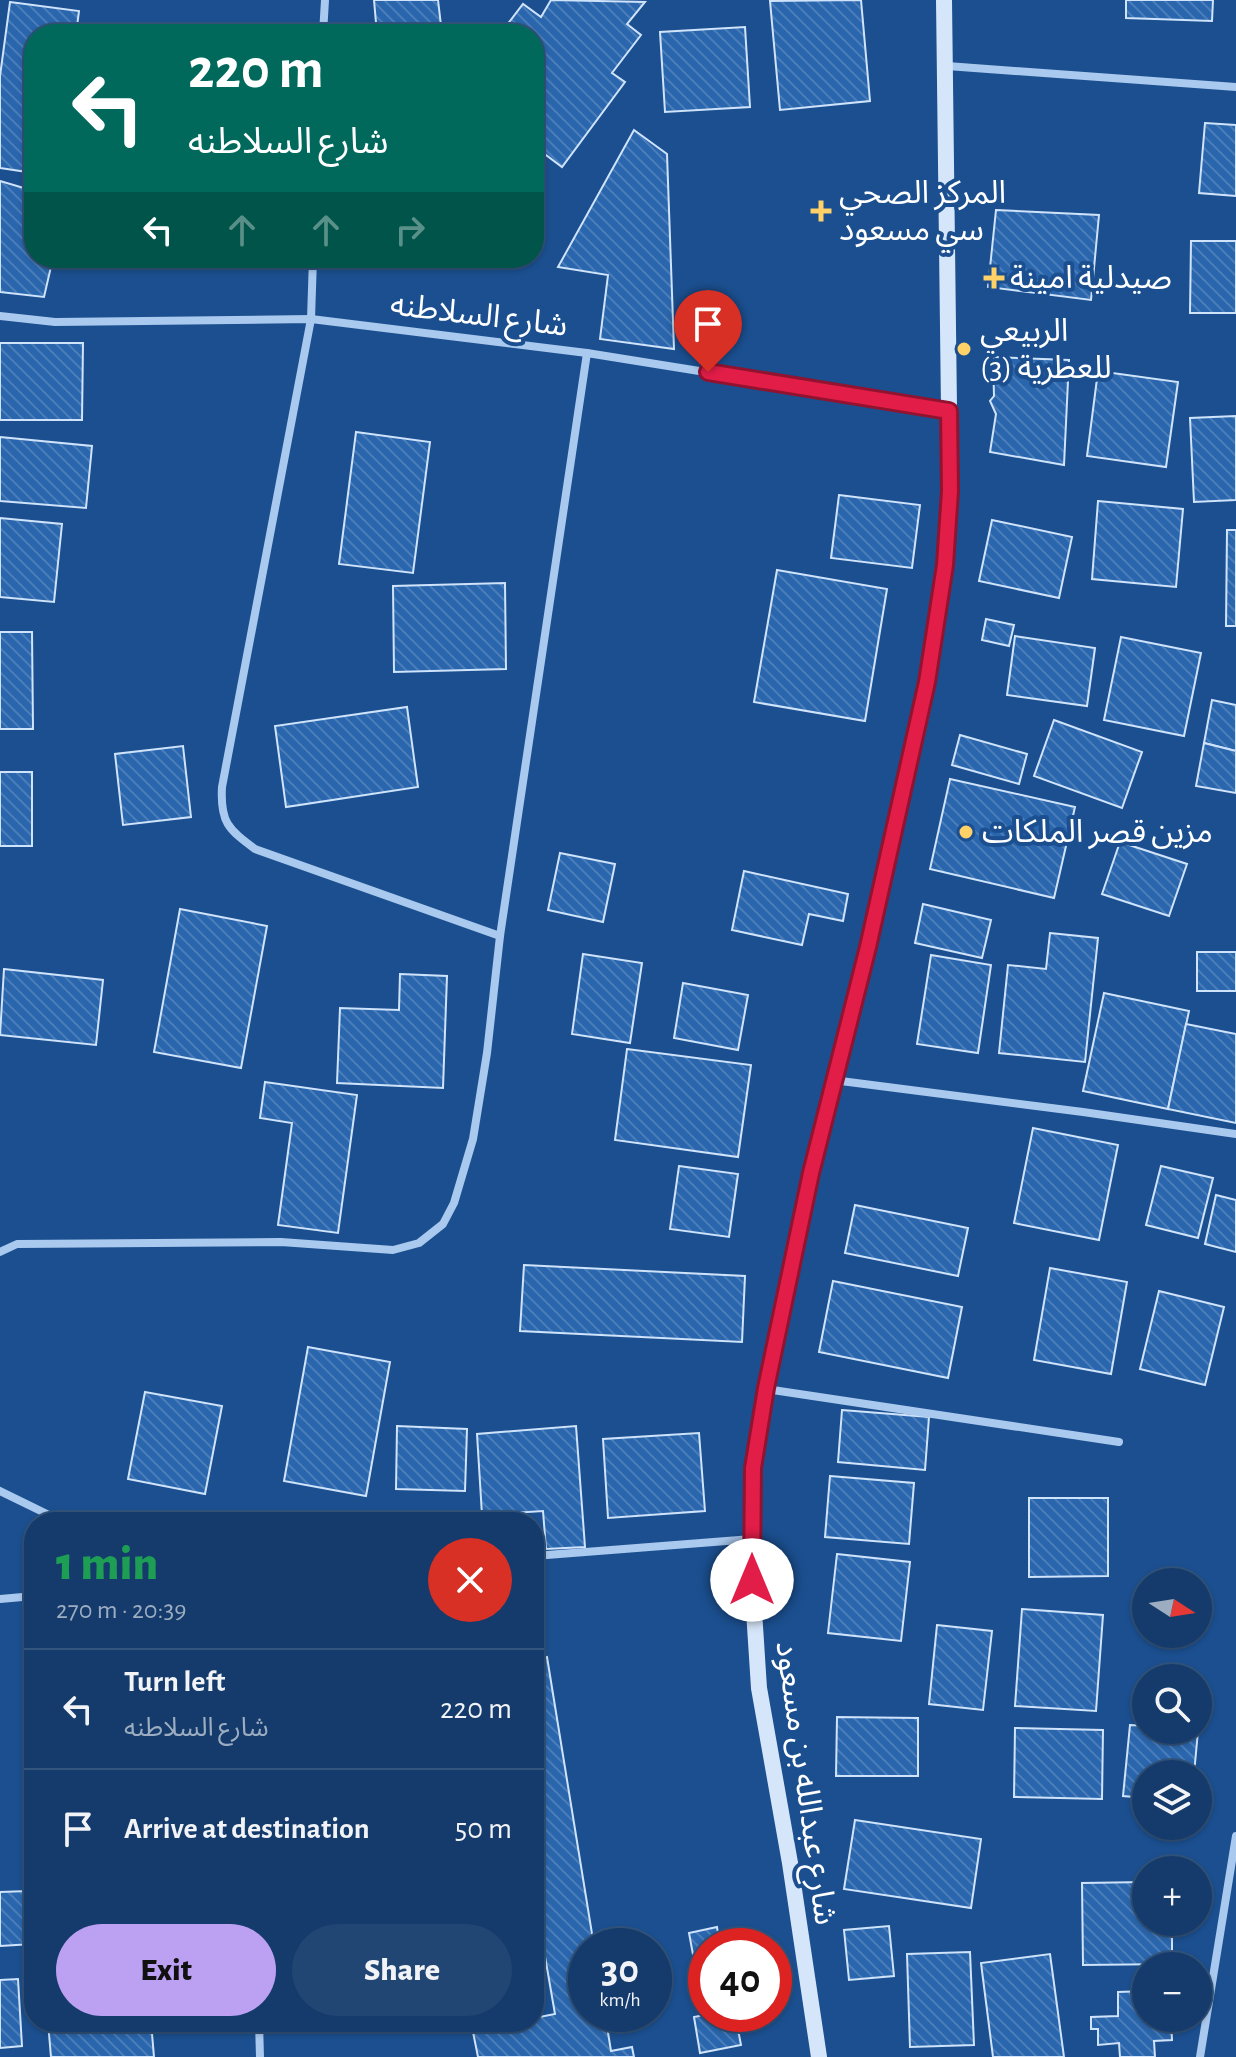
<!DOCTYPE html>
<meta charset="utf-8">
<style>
:root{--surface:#143b6b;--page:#214673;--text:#f1f3f6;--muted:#9dadc1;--line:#33557e;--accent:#bca0f2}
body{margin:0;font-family:"Alegreya Sans","Noto Sans Arabic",sans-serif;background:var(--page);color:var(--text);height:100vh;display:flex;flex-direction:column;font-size:30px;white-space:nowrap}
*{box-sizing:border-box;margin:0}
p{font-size:26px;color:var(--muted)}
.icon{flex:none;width:44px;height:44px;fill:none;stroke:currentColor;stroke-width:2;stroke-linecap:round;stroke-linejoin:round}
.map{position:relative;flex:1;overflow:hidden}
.drawer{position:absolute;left:24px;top:1512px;width:520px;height:520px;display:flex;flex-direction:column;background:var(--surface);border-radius:32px;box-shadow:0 2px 6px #0004,0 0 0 2px var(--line)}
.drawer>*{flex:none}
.top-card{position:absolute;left:24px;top:24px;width:520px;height:244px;border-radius:32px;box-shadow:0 2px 6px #0004,0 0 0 2px var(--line);background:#00695c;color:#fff;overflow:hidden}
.needle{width:52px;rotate:102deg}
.controls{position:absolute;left:1132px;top:1568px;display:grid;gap:16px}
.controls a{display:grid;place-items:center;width:80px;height:80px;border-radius:50%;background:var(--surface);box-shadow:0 2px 6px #0004,0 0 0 2px var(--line);font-size:40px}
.speed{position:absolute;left:568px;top:1928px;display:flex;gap:16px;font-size:40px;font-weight:700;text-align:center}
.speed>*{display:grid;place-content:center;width:104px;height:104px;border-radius:50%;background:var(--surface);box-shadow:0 2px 6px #0004,0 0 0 2px var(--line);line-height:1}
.speed small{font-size:20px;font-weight:400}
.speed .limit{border:12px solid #d22;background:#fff;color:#111}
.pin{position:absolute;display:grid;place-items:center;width:68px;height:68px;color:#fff;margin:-82px -34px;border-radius:50% 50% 50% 0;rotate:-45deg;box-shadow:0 0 8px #0007}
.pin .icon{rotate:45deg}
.me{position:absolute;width:88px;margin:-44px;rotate:0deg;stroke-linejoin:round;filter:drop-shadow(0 0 6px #0008)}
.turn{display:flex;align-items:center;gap:28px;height:168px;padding:0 32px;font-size:36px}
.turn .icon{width:104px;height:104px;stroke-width:2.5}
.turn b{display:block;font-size:56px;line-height:68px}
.lanes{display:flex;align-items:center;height:76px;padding:0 32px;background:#0003;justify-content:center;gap:40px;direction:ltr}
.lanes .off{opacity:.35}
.round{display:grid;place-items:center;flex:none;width:84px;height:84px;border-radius:42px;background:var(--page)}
.overview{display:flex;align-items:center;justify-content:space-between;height:136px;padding:0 32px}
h1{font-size:48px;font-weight:800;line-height:60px;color:#1e9e55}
.action{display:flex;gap:16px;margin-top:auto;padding:16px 32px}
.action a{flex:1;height:92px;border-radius:48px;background:var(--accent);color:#111;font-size:32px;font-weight:800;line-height:92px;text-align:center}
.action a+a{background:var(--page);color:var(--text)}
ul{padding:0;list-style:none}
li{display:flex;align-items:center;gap:24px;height:120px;padding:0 32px;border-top:2px solid var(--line)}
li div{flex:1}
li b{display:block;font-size:30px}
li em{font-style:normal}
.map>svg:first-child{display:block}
</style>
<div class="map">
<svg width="1236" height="2057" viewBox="0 0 1236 2057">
<defs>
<pattern id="building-back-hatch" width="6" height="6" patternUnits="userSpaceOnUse" patternTransform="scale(2)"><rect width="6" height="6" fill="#2a66ad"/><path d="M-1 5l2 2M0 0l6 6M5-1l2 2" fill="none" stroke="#4a7db9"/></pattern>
</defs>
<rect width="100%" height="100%" fill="#1b4f8f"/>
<g fill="url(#building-back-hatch)" stroke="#cfe3fa" stroke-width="2">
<polygon points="374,0 438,0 442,34 377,34"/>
<polygon points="551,0 645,2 627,24 641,35 612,73 625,82 562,167 534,146 534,34 500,34 523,4 541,17"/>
<polygon points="861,0 870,101 780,110 770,1"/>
<polygon points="1126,0 1213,0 1212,21 1126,18"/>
<polygon points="10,2 79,11 76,34 34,34 34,173 0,168 0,76"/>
<polygon points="745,27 750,107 665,112 660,32"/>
<polygon points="1205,123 1236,125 1236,196 1199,193"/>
<polygon points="634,130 667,154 674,349 600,339 608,275 558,267"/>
<polygon points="0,181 34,191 34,258 53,258 44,297 0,292"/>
<polygon points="996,210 1099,215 1091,300 988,287"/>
<polygon points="1191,241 1236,241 1236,313 1190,313"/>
<polygon points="0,343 83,343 82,420 0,420"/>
<polygon points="993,357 1069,360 1064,465 990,452 996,414 990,401 994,396"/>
<polygon points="1098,371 1178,382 1166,467 1087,456"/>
<polygon points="1236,416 1236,500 1194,502 1190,418"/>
<polygon points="356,432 430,442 413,573 339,564"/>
<polygon points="0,437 92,446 86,508 0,501"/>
<polygon points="839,495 920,505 912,568 831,558"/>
<polygon points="1098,501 1183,509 1176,587 1092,579"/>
<polygon points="0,518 62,524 54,602 0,597"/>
<polygon points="992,520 1072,537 1059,598 979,581"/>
<polygon points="1227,530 1236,530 1236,626 1226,626"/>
<polygon points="777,570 887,589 865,721 754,702"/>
<polygon points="505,583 506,669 394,672 393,586"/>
<polygon points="986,619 1014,625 1009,646 982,640"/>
<polygon points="0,632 32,632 33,729 0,729"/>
<polygon points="1015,636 1095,648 1087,706 1007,695"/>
<polygon points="1121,637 1201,653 1184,736 1104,720"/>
<polygon points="1212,700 1236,705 1236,751 1204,743"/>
<polygon points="407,707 418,787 286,807 275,726"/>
<polygon points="1054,720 1142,752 1122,808 1034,776"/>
<polygon points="960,735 1027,754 1019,784 952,765"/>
<polygon points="1204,743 1236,751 1236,793 1196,786"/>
<polygon points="183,746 191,817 123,825 115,754"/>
<rect x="0" y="772" width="32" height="74"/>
<polygon points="950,779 1075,807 1054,898 930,869"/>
<polygon points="1120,842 1187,864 1169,916 1102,894"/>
<polygon points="560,853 615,864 603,922 548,910"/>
<polygon points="744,871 848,894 843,921 809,914 802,945 732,930"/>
<polygon points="923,904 991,920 982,958 915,943"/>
<polygon points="180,909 267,926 241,1068 154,1052"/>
<polygon points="1050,933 1098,938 1085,1062 999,1053 1008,965 1046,969"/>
<rect x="1197" y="952" width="39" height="39"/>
<polygon points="583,954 642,963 630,1043 572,1034"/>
<polygon points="931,955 991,965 978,1053 917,1044"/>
<polygon points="4,969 103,980 96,1045 0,1035"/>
<polygon points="400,974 447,976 443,1088 337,1083 340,1008 399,1010"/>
<polygon points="683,983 748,995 738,1050 674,1038"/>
<polygon points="1104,993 1189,1011 1168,1109 1083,1091"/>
<polygon points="1186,1024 1236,1034 1236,1123 1168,1109"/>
<polygon points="627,1049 751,1065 738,1157 615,1140"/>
<polygon points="265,1082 357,1095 338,1233 278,1225 292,1123 260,1118"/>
<polygon points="1033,1128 1118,1145 1099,1240 1014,1223"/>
<polygon points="679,1166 738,1174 729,1237 670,1229"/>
<polygon points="1161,1166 1213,1178 1198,1238 1146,1225"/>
<polygon points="1216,1195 1236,1200 1236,1252 1205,1244"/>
<polygon points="855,1205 968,1228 958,1276 845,1253"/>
<polygon points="524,1265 745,1276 742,1342 520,1331"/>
<polygon points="1050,1268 1127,1282 1111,1374 1034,1360"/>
<polygon points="833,1281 962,1307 948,1378 819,1352"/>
<polygon points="1159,1291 1224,1307 1205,1385 1140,1369"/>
<polygon points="308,1347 390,1362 366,1496 284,1481"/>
<polygon points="145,1392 222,1406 205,1494 128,1479"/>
<polygon points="842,1410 929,1417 925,1470 838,1462"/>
<polygon points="397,1426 467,1429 465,1491 396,1489"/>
<polygon points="576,1426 585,1547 546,1549 543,1511 482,1515 477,1434"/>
<polygon points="699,1433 705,1511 608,1518 603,1439"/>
<polygon points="830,1476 914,1483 909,1544 825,1537"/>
<polygon points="1029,1498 1108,1498 1108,1576 1029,1577"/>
<polygon points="837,1554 910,1562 901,1641 828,1633"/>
<polygon points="1022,1609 1103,1615 1096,1711 1015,1706"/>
<polygon points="937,1625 992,1631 983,1710 929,1704"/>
<polygon points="547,1657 594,1946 586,1946 586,2014 605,2014 611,2051 632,2047 634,2057 478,2057 472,2027 505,2022 534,2022 534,2018 555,2014 534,1893 534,1661"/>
<polygon points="837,1717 918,1718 918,1776 836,1776"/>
<polygon points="1130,1725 1146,1726 1146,1730 1198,1731 1194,1774 1146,1774 1146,1798 1123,1796"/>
<polygon points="1015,1728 1103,1730 1102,1799 1014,1797"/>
<polygon points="855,1820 981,1839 971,1908 844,1889"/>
<polygon points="1146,1882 1146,1922 1172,1922 1172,1964 1083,1965 1082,1883"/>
<polygon points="28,1891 32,1944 0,1946 0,1892"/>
<polygon points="889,1926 894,1976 849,1980 844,1930"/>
<polygon points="717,1927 720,1946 706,1946 706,1986 699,1987 689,1933"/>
<polygon points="970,1952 974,2045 910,2047 907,1954"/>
<polygon points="1050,1954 1064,2057 993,2057 981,1963"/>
<polygon points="18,1979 22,2046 0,2048 0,1980"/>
<polygon points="1146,1991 1146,2018 1171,2018 1172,2040 1154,2041 1155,2057 1120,2057 1119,2043 1098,2045 1098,2029 1091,2029 1091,2017 1118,2016 1118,1992"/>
<polygon points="709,2014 735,2014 741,2045 700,2053 694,2017"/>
<polygon points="48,2022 151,2022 154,2057 51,2057"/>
</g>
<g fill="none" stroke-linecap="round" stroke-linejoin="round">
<g stroke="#a9c9ee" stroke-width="8">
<polyline points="323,34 325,0"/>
<polyline points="947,66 1236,87"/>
<path d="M 313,258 L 311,319 L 222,787 C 220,822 228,829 255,849 L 500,936"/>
<polyline points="0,316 55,322 311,319 587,353 949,411"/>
<polyline points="833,1080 1083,1112 1236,1134"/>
<polyline points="0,1252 17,1244 281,1242 393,1250 419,1243 443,1224 454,1203 473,1139 487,1053 500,936 587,353"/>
<polyline points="766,1389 1119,1442"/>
<polyline points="0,1491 49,1515 56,1522"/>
<polyline points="534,1556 752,1539"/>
<polyline points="0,1599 34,1596"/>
<polyline points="259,2022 260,2057"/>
<polyline points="1200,2057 1236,1836"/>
</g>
<polyline stroke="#d6e6fa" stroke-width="16" points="819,2057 790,1863 759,1688 752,1580 753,1468 766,1388 811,1173 868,947 923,707 945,565 950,491 944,0"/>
</g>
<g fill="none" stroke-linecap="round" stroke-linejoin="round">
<g stroke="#92132f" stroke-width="20">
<polyline id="route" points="708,372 949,411 950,491 945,565 927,682 868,947 811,1173 766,1388 753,1468 752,1580"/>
</g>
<use href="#route" stroke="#e11d48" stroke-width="14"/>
</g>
<g fill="#ffd166" stroke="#1b4f8f" stroke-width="3">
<path d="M817 199h8v8h8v8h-8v8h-8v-8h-8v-8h8z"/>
<path d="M990 266h8v8h8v8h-8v8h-8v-8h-8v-8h8z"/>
<circle cx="964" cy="349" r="8"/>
<circle cx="966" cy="832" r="8"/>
</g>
<g text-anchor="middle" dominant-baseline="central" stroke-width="8" stroke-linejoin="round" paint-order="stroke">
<g font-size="32" fill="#fff" stroke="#1b4f8f" text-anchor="start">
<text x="839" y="193">المركز الصحي<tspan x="839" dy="37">سي مسعود</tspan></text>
<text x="1010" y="278">صيدلية امينة</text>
<text x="980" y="331">الربيعي<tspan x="980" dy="37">(3) للعطرية</tspan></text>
<text x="982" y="832">مزين قصر الملكات</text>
</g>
<g font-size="32" fill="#fff" stroke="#1b4f8f">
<text transform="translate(479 315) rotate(7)">شارع السلاطنه</text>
<text transform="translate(806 1783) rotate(82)">شارع عبدالله بن مسعود</text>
</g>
</g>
</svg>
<div class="controls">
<a><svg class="needle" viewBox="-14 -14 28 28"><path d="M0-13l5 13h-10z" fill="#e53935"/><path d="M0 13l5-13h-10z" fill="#9dadc1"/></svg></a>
<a><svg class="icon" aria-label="search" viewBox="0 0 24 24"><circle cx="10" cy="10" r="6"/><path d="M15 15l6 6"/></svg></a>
<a><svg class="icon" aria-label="layers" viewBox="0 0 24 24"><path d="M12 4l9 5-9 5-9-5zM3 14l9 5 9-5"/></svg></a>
<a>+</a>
<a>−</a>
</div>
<div class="speed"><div>30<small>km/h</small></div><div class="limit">40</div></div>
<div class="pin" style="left:708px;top:372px;background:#d93025"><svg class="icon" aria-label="arrive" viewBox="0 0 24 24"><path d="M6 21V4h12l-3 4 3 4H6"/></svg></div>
<svg class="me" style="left:752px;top:1580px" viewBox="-20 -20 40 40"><circle r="19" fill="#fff"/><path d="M0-13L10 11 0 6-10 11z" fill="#e11d48"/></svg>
<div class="top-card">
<div class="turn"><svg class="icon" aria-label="left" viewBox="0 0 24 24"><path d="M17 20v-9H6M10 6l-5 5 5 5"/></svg><div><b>220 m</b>شارع السلاطنه</div></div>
<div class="lanes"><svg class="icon" aria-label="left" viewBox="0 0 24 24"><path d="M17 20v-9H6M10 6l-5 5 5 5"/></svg><svg class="icon off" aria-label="ahead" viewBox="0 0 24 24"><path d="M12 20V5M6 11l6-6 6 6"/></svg><svg class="icon off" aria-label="ahead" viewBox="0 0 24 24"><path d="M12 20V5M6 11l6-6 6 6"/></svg><svg class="icon off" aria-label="right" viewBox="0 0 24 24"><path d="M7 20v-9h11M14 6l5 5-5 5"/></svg></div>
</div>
<section class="drawer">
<div class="overview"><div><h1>1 min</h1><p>270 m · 20:39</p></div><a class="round" style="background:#d93025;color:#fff"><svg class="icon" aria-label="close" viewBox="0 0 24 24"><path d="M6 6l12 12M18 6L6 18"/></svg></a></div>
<ul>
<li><svg class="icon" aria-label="left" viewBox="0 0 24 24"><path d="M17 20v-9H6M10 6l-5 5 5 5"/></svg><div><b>Turn left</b><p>شارع السلاطنه</p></div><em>220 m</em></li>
<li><svg class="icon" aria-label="arrive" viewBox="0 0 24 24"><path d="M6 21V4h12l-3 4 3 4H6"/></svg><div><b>Arrive at destination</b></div><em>50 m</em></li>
</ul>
<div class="action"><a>Exit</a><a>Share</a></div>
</section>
</div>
